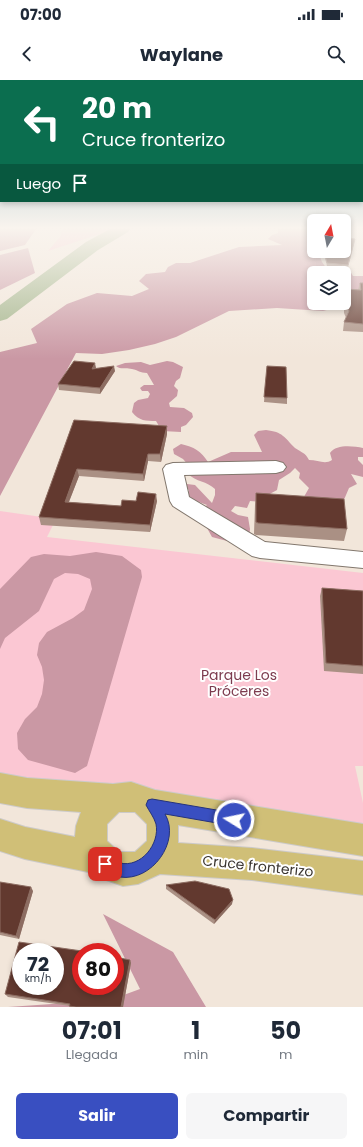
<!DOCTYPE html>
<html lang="es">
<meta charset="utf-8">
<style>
:root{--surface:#fff;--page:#f6f6f7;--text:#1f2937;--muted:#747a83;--accent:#394fc1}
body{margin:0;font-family:Poppins,sans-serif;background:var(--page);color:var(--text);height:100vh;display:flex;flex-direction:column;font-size:15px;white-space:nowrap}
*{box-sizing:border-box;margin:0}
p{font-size:13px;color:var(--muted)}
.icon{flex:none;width:22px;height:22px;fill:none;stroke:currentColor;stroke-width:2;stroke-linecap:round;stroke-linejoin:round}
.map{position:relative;height:927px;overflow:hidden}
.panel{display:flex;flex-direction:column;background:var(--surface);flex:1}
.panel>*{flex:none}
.banner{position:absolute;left:0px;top:0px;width:363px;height:122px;box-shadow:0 2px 6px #0003;background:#0b6e4f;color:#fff;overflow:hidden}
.needle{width:26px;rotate:10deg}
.buttons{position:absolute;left:307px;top:134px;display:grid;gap:8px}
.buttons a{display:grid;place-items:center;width:44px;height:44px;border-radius:6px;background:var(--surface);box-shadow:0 2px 6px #0003;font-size:20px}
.speed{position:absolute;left:12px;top:863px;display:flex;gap:8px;font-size:20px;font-weight:700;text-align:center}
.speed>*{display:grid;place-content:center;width:52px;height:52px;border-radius:50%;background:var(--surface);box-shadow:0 2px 6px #0003;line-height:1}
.speed small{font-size:10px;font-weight:400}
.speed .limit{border:6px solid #d22;background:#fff;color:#111}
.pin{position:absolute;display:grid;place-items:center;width:34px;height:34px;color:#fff;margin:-17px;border-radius:8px;box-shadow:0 2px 6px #0006}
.me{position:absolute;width:44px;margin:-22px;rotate:280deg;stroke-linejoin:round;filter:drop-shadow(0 0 3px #0008)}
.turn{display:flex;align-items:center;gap:14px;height:84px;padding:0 16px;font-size:18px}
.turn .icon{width:52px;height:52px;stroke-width:2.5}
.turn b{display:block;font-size:28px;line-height:34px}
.then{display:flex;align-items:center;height:38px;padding:0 16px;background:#0003;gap:8px;font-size:15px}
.eta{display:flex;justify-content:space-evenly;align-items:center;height:68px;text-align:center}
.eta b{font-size:24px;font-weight:700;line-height:28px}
.button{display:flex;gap:8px;margin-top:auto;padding:8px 16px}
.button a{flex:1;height:46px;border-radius:6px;background:var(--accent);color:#fff;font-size:16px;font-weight:700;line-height:46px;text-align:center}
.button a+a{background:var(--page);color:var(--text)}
.status{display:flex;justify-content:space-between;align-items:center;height:28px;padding:0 20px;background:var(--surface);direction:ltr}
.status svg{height:11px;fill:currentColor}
header{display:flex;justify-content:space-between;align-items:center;height:52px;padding:0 16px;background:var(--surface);font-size:18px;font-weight:700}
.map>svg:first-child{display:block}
</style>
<div class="status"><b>07:00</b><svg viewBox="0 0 49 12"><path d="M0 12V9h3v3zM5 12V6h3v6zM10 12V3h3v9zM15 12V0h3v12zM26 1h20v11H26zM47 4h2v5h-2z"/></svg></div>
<header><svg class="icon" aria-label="back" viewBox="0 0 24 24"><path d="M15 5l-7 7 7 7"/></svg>Waylane<svg class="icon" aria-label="search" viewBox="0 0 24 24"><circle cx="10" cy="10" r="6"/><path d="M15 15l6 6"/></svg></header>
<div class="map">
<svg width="363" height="927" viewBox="0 0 363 927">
<rect width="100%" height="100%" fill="#f2e6da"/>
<g fill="#fbc7d3">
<polygon points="63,149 115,149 48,171 60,157"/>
<polygon points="0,431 56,439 47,457 363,493 363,686 355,686 363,723 363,748 0,694"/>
</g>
<g fill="#ca98a4">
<polygon points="0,149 36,149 25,165 0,171"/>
<polygon points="278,149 314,149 314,171 318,171 322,182 329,192 350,191 353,196 363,196 363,210 344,217 344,193 314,193 314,223 340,223 338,227 323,231 277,228 229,231 176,257 155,264 129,270 102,274 76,273 0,416 0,272 37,263 31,249 67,224 97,213 132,216 149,209 139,201 146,194 165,192 168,187 176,183 190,183 239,167 282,165 268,159 272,155 278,153"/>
<polygon points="28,168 35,193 0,210 0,175"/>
<path d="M 167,281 L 173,282 L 183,287 L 180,298 L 176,301 L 174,306 L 178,310 L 177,316 L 169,323 L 170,327 L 184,328 L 192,333 L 193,337 L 186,345 L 181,347 L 181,352 L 162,351 L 156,341 C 146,341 139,341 132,332 L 134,323 L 138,320 L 148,318 L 150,314 L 148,311 L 142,311 L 140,308 L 144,305 L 154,305 L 147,293 C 140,293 138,290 132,289 C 125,287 121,290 116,286 L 125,283 L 141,282 L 150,285 Z"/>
<path d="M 266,350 C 283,352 284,357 295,368 C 302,373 305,372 309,380 C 318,380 325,385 332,380 L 330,373 C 336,364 353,366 363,368 L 363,377 L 358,377 L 358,380 L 363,385 L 363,397 L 351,394 L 357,404 L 349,408 L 343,422 L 301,422 L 309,408 L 299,398 L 300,393 L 295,388 L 290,393 L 279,400 L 277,410 L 266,416 L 262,422 L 250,421 L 247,428 L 235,426 L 231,431 L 238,435 L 248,437 L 250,449 L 249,457 L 227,461 L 212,457 L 207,448 L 208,442 L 203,428 L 207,425 L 196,421 L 185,419 L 189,410 L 183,407 L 187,404 L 195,405 L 212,423 L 215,415 L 215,409 C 207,401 196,402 188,394 L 190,387 L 183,379 L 174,374 L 173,369 L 181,364 C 194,367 201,371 208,382 L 231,372 L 262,372 L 254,355 L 258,351 Z"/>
<polygon points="96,472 122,476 141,490 142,497 87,686 75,693 28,680 18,669 17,653 25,639 37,627 42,614 44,600 42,587 37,575 39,563 47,552 73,538 84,530 92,509 90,499 78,494 65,493 54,499 39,531 5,558 0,569 0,509 31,477 44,474 70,476"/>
<polygon points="103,834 173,872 206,927 8,927 110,920 140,909"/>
</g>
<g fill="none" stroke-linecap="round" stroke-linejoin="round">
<polygon fill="#a2b48a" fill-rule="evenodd" points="110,149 130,149 128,152 98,170 7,239 0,241 0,225 86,162"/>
<g stroke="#82776d" stroke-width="2">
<polygon id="minor" points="276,381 283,383 286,387 283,391 276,393 184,395 189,417 265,462 363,472 363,488 260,478 252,476 173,426 170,421 163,389 166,385 173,383"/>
</g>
<g stroke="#cccac9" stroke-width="2">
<path id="highway" d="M 0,693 L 27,698 L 113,704 L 131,702 L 155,710 L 363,744 L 363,776 L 178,745 L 178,763 L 252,768 L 363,781 L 363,815 L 252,800 L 160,794 L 138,804 L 123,806 L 101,798 L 93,793 L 25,779 L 0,771 L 0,739 L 25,747 L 75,757 L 76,746 L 81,732 L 27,728 L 0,723 ZM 119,732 L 135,732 L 147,744 L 147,761 L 135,772 L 119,772 L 107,761 L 107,744 Z"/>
</g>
<use href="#minor" fill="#fff" fill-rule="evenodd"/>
<use href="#highway" fill="#d0bf77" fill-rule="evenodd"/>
</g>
<g fill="#aa9084">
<polygon points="355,159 348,188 327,186 323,171 344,171"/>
<polygon points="360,203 363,203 363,252 343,251 344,242 346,238 344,233 344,215 345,209 358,210"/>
<polygon points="267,286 287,318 287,324 264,322"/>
<polygon points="96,288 115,291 100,314 59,310 58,304"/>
<polygon points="74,340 167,354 161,382 148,381 144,401 79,396 69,422 121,426 136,421 157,421 150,452 41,445 39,437"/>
<polygon points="256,413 347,449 344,461 256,455 254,454 255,425"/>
<polygon points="322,508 363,511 363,594 324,591 320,516"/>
<polygon points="0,802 33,811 19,859 0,855"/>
<polygon points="166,805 232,824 214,844 166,809"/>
<polygon points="130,880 131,883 123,927 70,927 70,926 8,917 5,914"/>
</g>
<g fill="#8d6d62">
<polygon points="95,283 96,288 92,289"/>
<polygon points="114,286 115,291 100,314 100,308"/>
<polygon points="167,346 167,354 161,382 160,374"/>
<polygon points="148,374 148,381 144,401 143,394"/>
<polygon points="77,389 79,396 66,429 65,422"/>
<polygon points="156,414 157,421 150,452 150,445"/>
<polygon points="31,807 33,811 19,859 16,856"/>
<polygon points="233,820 232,824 214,844 215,840"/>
<polygon points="130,880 131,883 123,927 121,927"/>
</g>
<g fill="#62392f" stroke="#8d6d62" fill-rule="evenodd">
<polygon points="344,157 355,159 348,185 327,183 324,171 344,171"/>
<polygon points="360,203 363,203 363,244 344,242 349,231 346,224 345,209 361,210"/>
<polygon points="74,281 95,283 92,289 114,286 100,308 58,304"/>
<polygon points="267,286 286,287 287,318 264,317"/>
<polygon points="74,340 167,346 160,374 148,374 143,394 77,389 65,422 121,426 122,420 136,421 138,412 156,414 150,445 39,437"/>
<polygon points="256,413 344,419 347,449 258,443 256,442"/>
<polygon points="322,508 363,511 363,586 326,583"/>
<polygon points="195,801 229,809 233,820 215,840 166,805"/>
<polygon points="0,802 31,807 16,856 0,852"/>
<path d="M 19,862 L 89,872 L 81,872 L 81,906 L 115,906 L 115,877 L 130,880 L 121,927 L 76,927 L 69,926 L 70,924 L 5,914 ZM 21,872 L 55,872 L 55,906 L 21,906 Z"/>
</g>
<linearGradient id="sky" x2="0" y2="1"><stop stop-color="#8cb4c2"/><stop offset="0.53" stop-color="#f9f4ee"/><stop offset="1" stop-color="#f9f4ee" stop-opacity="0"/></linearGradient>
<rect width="363" height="279" fill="url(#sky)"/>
<path fill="#394fc1" stroke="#25337d" d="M 152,719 L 234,733 L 238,735 L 240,740 L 238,744 L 234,746 L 165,734 C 181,761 152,802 120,797 C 114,796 107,791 100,788 L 98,784 L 100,779 L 105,777 C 110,779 115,782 120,783 C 141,788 160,764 156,744 C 154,737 149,731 146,725 L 148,720 Z"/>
<g text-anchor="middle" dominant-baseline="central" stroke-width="4" stroke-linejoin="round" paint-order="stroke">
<g font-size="14" fill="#7d3c4f" stroke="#fff">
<text x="239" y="595">Parque Los<tspan x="239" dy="16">Próceres</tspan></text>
</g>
<g font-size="14" fill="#3a3530" stroke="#fff">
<text transform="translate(258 786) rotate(6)">Cruce fronterizo</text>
</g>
</g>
</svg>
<div class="buttons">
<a><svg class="needle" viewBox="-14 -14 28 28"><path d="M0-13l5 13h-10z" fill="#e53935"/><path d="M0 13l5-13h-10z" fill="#747a83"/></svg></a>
<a><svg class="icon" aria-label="layers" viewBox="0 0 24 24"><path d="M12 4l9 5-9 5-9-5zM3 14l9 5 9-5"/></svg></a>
</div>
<div class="speed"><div>72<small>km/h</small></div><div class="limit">80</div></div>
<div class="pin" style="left:105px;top:784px;background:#d93025"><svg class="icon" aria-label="arrive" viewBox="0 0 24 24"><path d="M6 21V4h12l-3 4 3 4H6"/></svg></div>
<svg class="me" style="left:234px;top:740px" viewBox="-20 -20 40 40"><circle r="17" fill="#394fc1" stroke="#fff" stroke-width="3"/><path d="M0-11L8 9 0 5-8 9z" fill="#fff"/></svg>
<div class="banner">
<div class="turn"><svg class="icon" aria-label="left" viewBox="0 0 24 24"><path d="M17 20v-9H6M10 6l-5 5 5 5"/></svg><div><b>20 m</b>Cruce fronterizo</div></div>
<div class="then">Luego<svg class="icon" aria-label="arrive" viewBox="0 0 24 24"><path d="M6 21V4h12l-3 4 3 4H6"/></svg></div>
</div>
</div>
<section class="panel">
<div class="eta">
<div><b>07:01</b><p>Llegada</p></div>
<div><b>1</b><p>min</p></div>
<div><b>50</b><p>m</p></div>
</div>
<div class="button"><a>Salir</a><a>Compartir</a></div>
</section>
